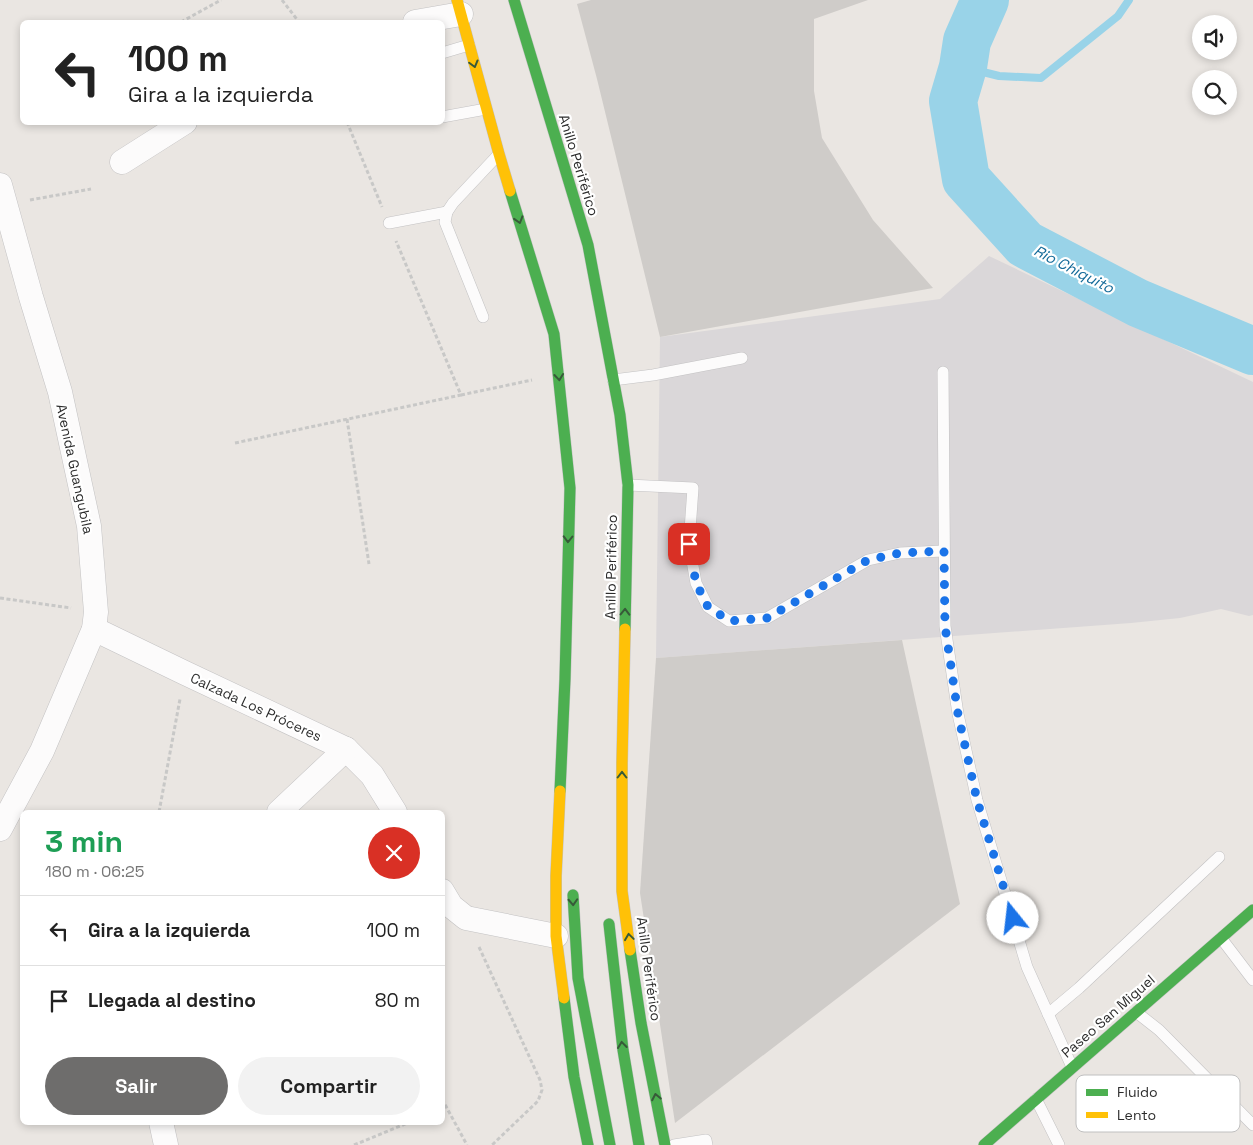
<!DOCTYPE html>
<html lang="es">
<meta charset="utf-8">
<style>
:root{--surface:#fff;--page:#f2f2f2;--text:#222;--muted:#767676;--line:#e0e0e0;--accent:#6e6d6c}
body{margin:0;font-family:"Space Grotesk",sans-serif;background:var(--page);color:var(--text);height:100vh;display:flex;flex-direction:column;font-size:19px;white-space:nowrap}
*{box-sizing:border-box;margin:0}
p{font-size:16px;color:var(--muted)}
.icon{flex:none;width:28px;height:28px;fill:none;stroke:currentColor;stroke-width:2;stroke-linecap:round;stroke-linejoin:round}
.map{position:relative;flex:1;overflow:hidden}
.drawer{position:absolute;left:20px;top:810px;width:425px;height:315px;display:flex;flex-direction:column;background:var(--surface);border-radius:8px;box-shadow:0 2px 8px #0003}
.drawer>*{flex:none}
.hud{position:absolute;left:20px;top:20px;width:425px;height:105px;border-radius:8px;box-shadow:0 2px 8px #0003;background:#fff;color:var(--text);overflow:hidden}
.fabs{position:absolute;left:1192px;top:15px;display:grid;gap:10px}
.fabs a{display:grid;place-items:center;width:45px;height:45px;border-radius:50%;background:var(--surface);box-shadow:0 2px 8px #0003;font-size:25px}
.pin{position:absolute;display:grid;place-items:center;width:42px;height:42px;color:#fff;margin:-21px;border-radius:10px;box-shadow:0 2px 8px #0006}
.me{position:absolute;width:55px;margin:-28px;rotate:344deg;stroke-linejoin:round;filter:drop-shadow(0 0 4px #0008)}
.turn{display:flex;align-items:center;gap:18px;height:105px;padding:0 25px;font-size:22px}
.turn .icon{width:65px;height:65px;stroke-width:2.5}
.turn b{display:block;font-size:35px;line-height:42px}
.round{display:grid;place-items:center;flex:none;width:52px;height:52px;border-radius:26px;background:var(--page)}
.overview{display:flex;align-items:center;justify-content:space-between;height:85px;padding:0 25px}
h1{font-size:30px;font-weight:600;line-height:38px;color:#1e9e55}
.primary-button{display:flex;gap:10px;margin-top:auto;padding:10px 25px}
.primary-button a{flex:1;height:58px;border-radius:30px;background:var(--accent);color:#fff;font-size:20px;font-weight:600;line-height:58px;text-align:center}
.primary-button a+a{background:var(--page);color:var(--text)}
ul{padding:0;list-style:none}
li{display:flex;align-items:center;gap:15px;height:70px;padding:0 25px;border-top:1px solid var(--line)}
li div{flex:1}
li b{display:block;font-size:19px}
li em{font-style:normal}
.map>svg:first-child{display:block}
</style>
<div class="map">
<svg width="1253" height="1145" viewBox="0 0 1253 1145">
<rect width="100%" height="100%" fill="#eae6e2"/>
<polygon fill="#dad7d9" points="989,256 1253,382 1253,615 1249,616 1221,609 1180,618 1131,623 656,658 660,337 940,299"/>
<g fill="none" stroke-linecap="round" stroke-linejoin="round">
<polyline stroke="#99d3e8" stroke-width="8" points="963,67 999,76 1041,78 1118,16 1129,0"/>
<polyline stroke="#99d3e8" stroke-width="48" points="985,0 967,41 963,67 953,101 966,179 1025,244 1138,303 1253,351"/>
</g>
<g fill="#cfccc9">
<polygon points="591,0 868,0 814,19 814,91 822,138 873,220 933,288 660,337 597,79 577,4"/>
<polygon points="902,640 960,904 675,1123 640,893 656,658"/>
</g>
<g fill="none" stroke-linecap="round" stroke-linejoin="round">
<g stroke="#c3c2c3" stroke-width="12">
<g id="lane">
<polyline points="442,53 469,45"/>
<polyline points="442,117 486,109"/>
<polyline points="389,223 447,212"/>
<polyline points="483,317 445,222 447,212 453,203 498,155"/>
<polyline points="943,372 945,626 958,714 977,800 1027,967 1072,1067"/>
<polyline points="613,380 653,375 742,358"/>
<polyline points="628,485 693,488 689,544 696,583 708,607 729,621 767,618 868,560 900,553 943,551"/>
<polyline points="1221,938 1253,980"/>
<polyline points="1136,1012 1159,1030 1253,1125"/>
<polyline points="1048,1014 1079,988 1219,857"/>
<polyline points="1036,1099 1059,1145"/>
<polyline points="674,1145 706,1140 707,1145"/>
</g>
</g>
<g stroke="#c3c2c3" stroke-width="25">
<g id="street">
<polyline points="415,22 461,14"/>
<polyline points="122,162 185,122"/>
<polyline points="0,185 31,297 60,392 89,526 96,612 94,629 42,751 0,829"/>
<polyline points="94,629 185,673 346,749 372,775 395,812"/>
<polyline points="279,812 346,749"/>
<polyline points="442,891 451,906 466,918 556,936"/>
<polyline points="161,1122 166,1145"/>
</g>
</g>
<g stroke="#c3c2c3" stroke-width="12">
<g id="fast">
<polyline points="514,0 588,245 620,415 628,485 625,629"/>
<polyline points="510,191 554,334 570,488 565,679 560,791"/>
<polyline points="573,895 578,978 610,1145"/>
<polyline points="609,924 623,1050 639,1145"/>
<polyline points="630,950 641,1023 665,1145"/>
<polyline points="564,998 574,1077 588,1145"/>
<polyline points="984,1145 1253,910"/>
</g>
</g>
<g stroke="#c3c2c3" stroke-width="12">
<g id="slow">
<polyline points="457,0 499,154 510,191"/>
<polyline points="625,629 622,763 622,891 630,950"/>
<polyline points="560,791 556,876 556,936 564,998"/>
</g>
</g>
<g stroke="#c8c8c7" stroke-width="3" stroke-dasharray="4 2.5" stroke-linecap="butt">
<polyline points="282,0 299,22"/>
<polyline points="181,22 221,0"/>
<polyline points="347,122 382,207"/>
<polyline points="30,200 91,189"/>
<polyline points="461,395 532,380"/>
<polyline points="347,419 369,564"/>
<polyline points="235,443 461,395 396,241"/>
<polyline points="0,598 71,608"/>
<polyline points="159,812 180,699"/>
<polyline points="479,947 540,1080 542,1090 538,1101 492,1145"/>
<polyline points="442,1099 467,1145"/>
<polyline points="354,1145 410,1122"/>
</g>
<use href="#lane" stroke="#fcfbfb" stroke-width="11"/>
<use href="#street" stroke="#fcfbfb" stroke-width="24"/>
<use href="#fast" stroke="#4caf50" stroke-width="11"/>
<use href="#slow" stroke="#ffc107" stroke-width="11"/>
</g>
<defs><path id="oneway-chevron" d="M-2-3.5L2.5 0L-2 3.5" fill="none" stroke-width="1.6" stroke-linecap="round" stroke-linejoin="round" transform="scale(1.25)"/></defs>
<g stroke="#375a39">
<use href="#oneway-chevron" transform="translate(474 64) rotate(75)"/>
<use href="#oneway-chevron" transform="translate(519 220) rotate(73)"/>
<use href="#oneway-chevron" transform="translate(559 377) rotate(84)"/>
<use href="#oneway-chevron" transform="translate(568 539) rotate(91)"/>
<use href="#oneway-chevron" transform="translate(625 612) rotate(-89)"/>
<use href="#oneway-chevron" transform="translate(622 775) rotate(-90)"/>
<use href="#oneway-chevron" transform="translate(573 902) rotate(87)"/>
<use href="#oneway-chevron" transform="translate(629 937) rotate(-98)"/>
<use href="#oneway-chevron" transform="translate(622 1045) rotate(-97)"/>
<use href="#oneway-chevron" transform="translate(656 1097) rotate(-101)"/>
</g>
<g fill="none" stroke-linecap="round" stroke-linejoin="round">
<polyline stroke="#1a73e8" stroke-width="9" stroke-dasharray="0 16.2" points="689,544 696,583 708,607 730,621 767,618 868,560 900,553 944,551 945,626 958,714 977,800 1013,918"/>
</g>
<g text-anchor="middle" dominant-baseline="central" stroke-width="4.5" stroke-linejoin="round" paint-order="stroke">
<g font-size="14" fill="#2c2c2c" stroke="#fff">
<text transform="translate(579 165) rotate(73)">Anillo Periférico</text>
<text transform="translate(75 469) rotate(78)">Avenida Guangubila</text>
<text transform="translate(611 567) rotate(-89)">Anillo Periférico</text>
<text transform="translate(256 707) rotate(25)">Calzada Los Próceres</text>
<text transform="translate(649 969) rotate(82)">Anillo Periférico</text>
<text transform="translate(1108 1016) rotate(-41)">Paseo San Miguel</text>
</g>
<g font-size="15" font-style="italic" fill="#136a99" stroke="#fff">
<text transform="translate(1074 269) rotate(27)">Rio Chiquito</text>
</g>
</g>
<rect x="1076" y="1075" width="164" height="57" rx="8" fill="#fff" stroke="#c0c0c0" stroke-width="1"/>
<rect x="1086" y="1089" width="22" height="7" fill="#4caf50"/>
<rect x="1086" y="1112" width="22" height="6" fill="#ffc107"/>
<g font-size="14" fill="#2c2c2c">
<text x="1117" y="1097">Fluido</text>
<text x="1117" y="1120">Lento</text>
</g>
</svg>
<div class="fabs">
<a><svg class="icon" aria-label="sound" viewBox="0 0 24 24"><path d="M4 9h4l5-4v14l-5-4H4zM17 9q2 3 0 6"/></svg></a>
<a><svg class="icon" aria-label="search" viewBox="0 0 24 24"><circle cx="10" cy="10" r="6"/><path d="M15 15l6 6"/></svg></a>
</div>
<div class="pin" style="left:689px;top:544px;background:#d93025"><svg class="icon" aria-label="arrive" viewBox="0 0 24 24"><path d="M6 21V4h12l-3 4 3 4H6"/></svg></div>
<svg class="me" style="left:1013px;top:918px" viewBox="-20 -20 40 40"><circle r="19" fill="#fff"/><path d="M0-13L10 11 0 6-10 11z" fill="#1a73e8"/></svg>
<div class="hud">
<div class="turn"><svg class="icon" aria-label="left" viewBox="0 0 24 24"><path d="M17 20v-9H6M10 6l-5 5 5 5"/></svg><div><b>100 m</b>Gira a la izquierda</div></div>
</div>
<section class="drawer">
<div class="overview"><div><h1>3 min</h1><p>180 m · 06:25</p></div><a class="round" style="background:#d93025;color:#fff"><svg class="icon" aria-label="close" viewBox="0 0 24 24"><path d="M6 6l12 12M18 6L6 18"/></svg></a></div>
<ul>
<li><svg class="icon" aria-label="left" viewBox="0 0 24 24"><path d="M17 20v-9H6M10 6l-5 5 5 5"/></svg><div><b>Gira a la izquierda</b></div><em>100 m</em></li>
<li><svg class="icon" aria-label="arrive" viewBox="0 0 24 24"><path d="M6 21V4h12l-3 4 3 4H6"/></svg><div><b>Llegada al destino</b></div><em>80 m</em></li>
</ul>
<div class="primary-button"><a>Salir</a><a>Compartir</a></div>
</section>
</div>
